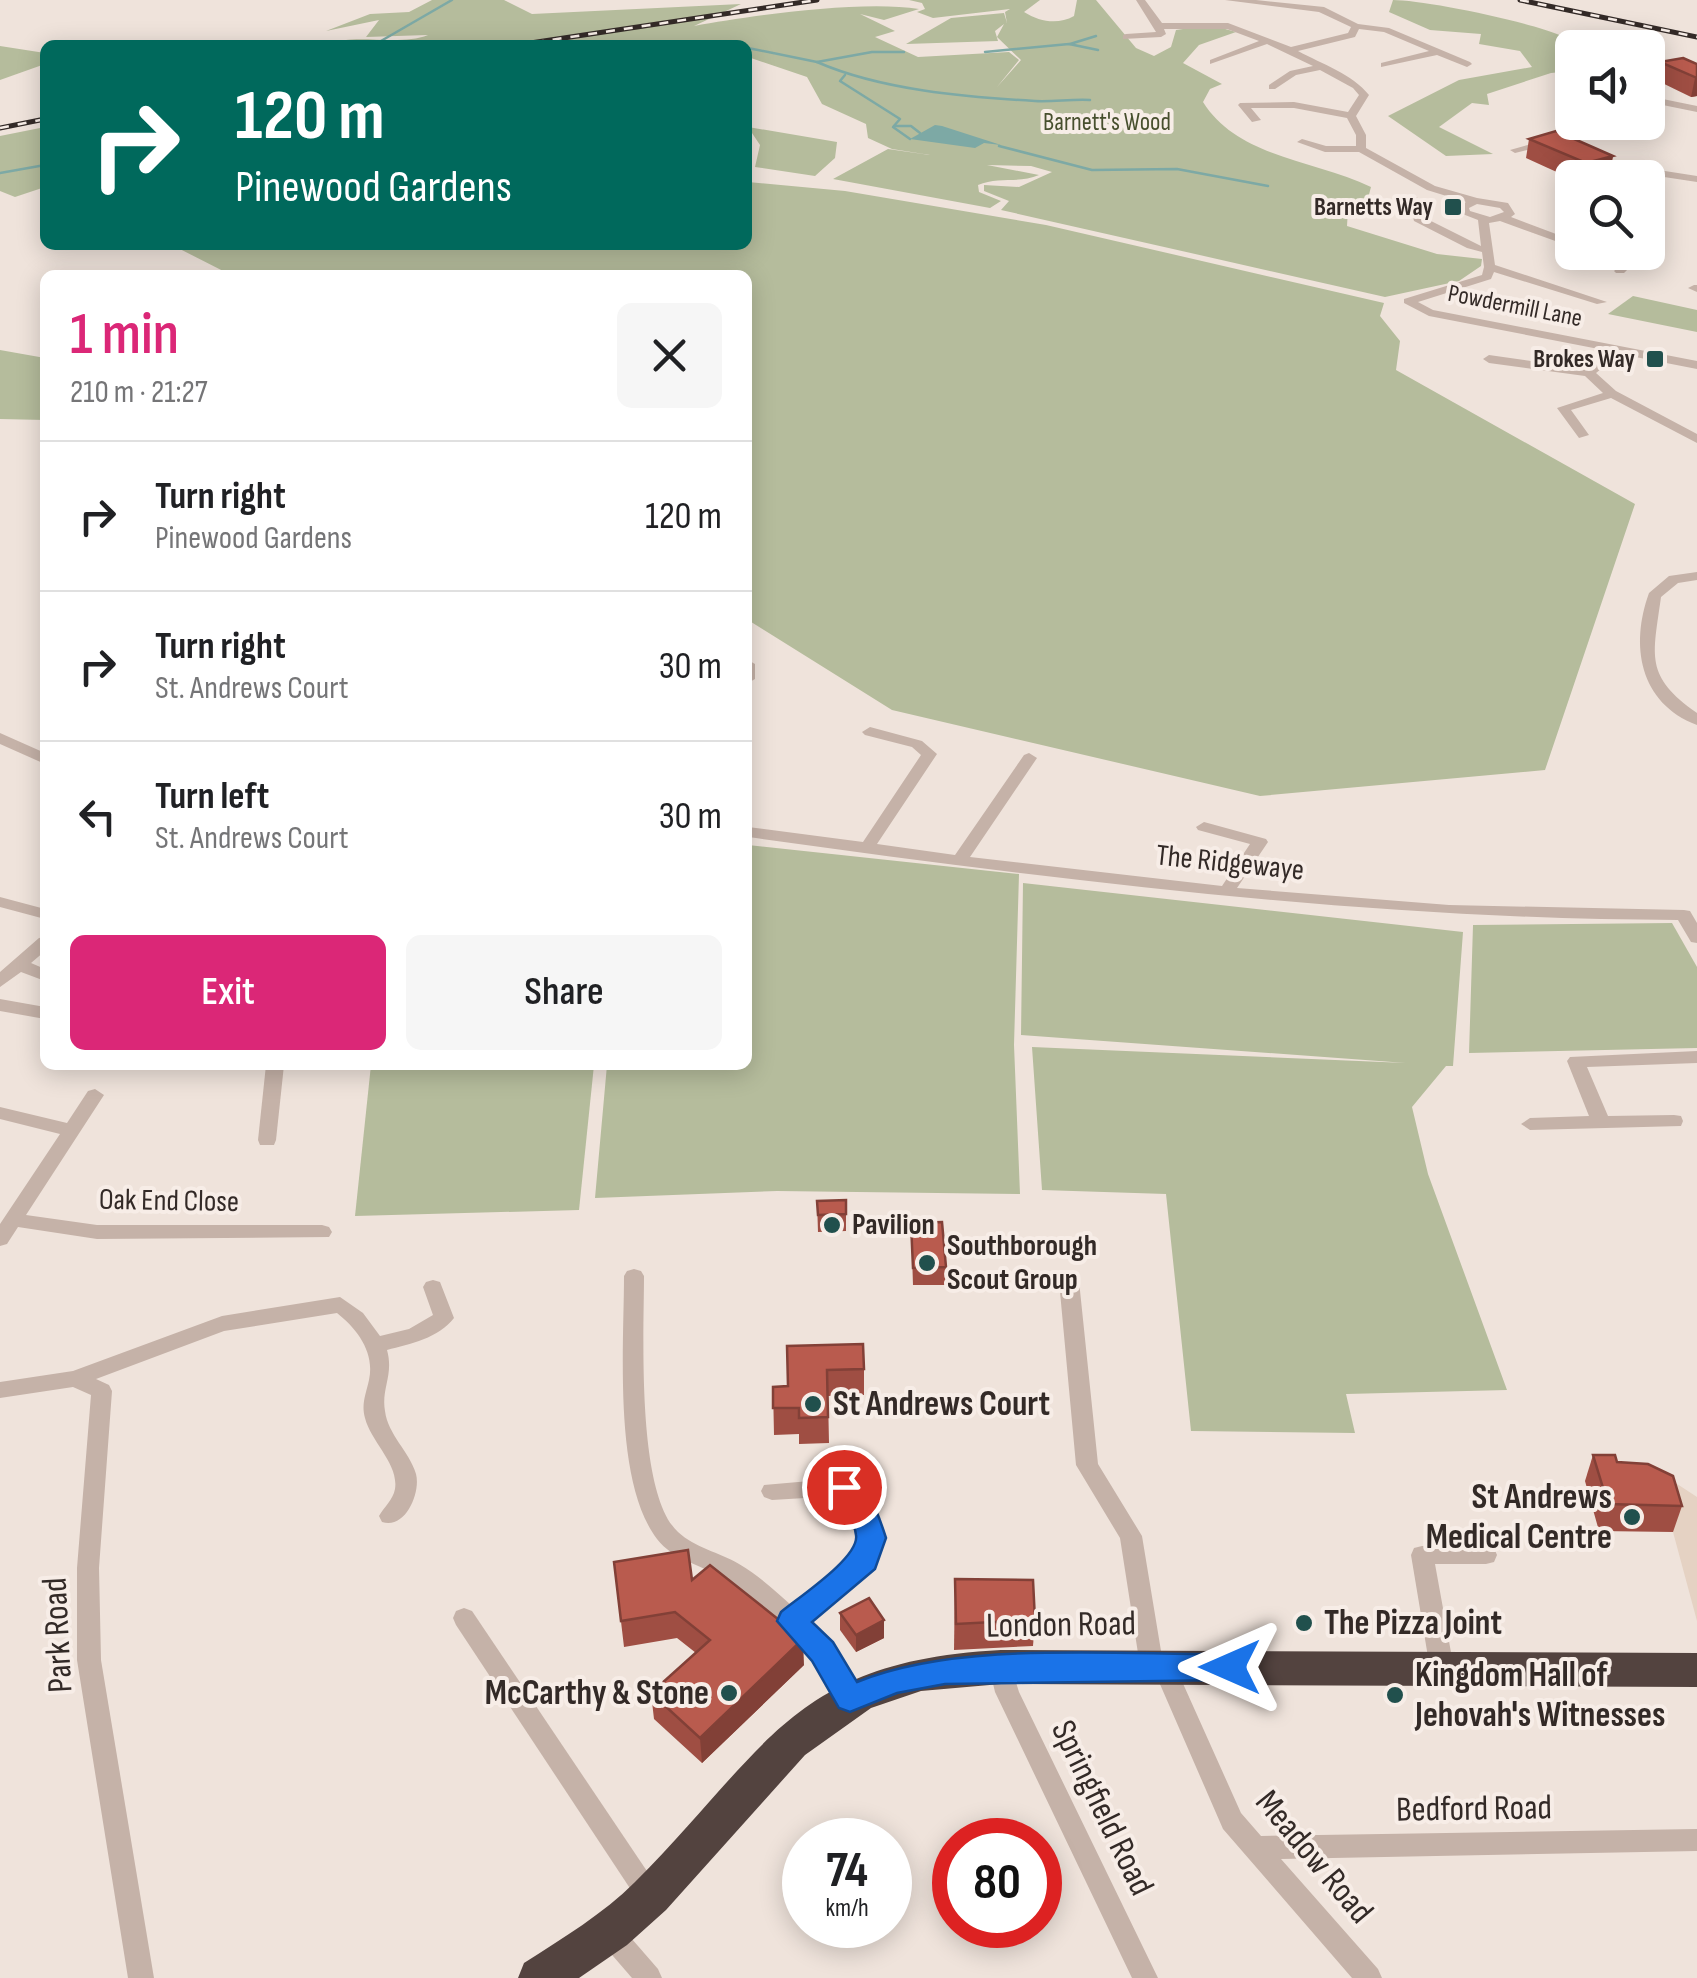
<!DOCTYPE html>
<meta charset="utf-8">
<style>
:root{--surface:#fff;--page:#f6f6f6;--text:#202124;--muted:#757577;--line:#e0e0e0;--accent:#db2777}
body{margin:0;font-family:"Sofia Sans Condensed",sans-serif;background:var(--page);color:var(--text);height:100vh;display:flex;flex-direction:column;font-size:38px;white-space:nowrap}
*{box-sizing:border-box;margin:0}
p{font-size:32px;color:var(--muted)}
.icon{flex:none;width:55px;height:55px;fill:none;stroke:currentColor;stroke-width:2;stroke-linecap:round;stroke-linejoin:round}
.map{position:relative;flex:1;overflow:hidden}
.drawer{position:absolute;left:40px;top:270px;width:712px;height:800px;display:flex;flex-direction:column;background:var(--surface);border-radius:15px;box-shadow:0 5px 25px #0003}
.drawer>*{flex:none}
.banner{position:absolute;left:40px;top:40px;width:712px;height:210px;border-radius:15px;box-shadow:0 5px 25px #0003;background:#00695c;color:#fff;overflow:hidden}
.buttons{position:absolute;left:1555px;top:30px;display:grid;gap:20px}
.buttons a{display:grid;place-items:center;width:110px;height:110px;border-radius:15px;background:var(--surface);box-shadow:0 5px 25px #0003;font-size:50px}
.speed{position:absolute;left:782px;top:1818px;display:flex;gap:20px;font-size:50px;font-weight:700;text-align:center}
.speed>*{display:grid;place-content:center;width:130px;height:130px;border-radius:50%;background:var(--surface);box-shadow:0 5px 25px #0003;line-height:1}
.speed small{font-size:25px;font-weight:400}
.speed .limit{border:15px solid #d22;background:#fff;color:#111}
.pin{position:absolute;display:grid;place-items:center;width:85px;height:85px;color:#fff;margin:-42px;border:5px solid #fff;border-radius:50%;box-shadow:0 2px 10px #0007}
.me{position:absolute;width:110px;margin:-55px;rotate:270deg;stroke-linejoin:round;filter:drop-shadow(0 0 8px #0008)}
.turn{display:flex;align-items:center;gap:35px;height:210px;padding:0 30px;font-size:45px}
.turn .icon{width:130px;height:130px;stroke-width:2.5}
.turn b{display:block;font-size:70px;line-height:85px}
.round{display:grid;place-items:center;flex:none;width:105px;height:105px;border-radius:15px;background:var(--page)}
.summary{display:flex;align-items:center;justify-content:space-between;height:170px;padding:0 30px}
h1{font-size:60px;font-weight:600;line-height:75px;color:var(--accent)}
.button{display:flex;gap:20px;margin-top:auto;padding:20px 30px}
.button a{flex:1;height:115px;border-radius:15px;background:var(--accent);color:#fff;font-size:40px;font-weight:600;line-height:115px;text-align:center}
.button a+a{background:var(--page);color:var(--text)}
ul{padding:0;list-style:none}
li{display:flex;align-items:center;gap:30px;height:150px;padding:0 30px;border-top:2px solid var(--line)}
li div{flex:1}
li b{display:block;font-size:38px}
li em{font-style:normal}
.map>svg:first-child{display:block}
</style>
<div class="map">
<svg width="1697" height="1978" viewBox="0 0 1697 1978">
<rect width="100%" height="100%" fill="#efe3db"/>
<g fill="#b5bc9c">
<path d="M 432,0 L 504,0 L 532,14 L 741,4 L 694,26 C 755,15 862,0 919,9 L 884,20 L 860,14 L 895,31 L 875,37 L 918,57 L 1009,52 L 1019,60 L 997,87 L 1021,60 L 997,37 L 1004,24 L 995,31 L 998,41 L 906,44 L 951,18 L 1004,13 L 1007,23 L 1005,12 L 1010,9 L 933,18 L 917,12 L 925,9 L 922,3 L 909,0 L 1040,0 L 1024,12 C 1040,22 1058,25 1074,16 L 1077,0 L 1096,0 L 1136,48 L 1154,56 L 1171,47 L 1176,30 L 1211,25 L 1236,32 L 1199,45 L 1183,63 L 1222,84 L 1210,89 L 1203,102 C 1238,158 1315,160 1371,187 L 1367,202 L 1348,209 L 1347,226 L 1437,254 L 1482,259 L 1481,266 L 1459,281 L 1385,297 L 1001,210 L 1009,201 L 984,191 L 984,185 L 1019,187 L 1052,172 L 1031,166 L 987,165 L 1039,175 C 1019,184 998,176 978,185 L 979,192 L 1001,201 L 990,208 L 833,179 L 888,149 L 930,155 L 892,149 L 868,138 L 866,124 L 822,104 L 807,77 L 748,57 L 748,45 L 332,45 C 350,32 398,47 428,35 L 366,37 L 379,20 L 326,31 L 370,14 L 409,12 Z"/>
<path d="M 1393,0 C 1426,0 1563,27 1582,47 L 1572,48 L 1572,71 L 1551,73 L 1487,94 L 1489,105 L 1472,103 L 1439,127 L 1493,154 L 1446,156 L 1388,116 L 1459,80 L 1532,67 L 1520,51 L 1479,44 L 1481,34 L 1430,30 L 1389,12 Z"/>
<polygon points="0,46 45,53 45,64 0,80"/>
<polygon points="45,127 45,187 15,197 0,191 0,136"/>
<polygon points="748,127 837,142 835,158 815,176 755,167 760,145"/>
<polygon points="748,182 845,191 1046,225 1384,303 1380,316 1400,341 1396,370 1635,504 1545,770 1260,796 892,710 748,620 748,275 231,275 172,245 487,245 496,249 495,245 748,245"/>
<polygon points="1633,296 1697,310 1697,332 1608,314"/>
<polygon points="0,350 45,358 45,420 0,419"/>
<polygon points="748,845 1019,874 1014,1045 1020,1194 777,1191 595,1198 607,1065 748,1065"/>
<polygon points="1023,883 1463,932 1453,1066 1446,1066 1412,1107 1428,1174 1507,1390 1346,1394 1355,1433 1191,1431 1166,1194 1042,1190 1032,1047 1406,1063 1021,1035"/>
<polygon points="1672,923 1697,967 1697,1048 1469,1053 1473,925"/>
<polygon points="371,1065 594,1065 579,1210 355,1216"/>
</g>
<polygon fill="#e5d2c3" points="1645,1463 1697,1497 1697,1621 1673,1532 1636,1473"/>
<polygon fill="#7da9a5" points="935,125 942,126 1001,145 984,143 975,148 910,139"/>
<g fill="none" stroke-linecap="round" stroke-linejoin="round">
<g stroke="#7da9a5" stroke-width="2.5">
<polyline points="697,43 721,45"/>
<polyline points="1070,44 1096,36"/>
<polyline points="374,45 452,0"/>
<polyline points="748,48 817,62 872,52 904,52"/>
<polyline points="985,52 1069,44 1098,50"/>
<path d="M 817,62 C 881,90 965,97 1035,101 C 1053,102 1071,99 1090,100"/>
<polyline points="845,75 840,81 900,119 893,127 910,139"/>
<polyline points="895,126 911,126 920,133"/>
<polyline points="999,146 1092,170 1177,169 1268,186"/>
<polyline points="0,173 45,165"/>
</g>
<g fill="#c5b2a8" fill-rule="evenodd">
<path d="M 1136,0 L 1145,0 L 1162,23 L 1228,23 L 1291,47 L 1348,33 L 1351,27 L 1319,12 L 1225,0 L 1256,0 L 1324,7 L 1358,24 L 1389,28 L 1470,62 L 1472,64 L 1467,67 L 1437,55 L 1381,67 L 1381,63 L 1429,51 L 1384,32 L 1359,29 L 1355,37 L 1298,51 C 1322,64 1352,74 1369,95 L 1356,116 L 1366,135 L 1366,148 L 1435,186 L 1477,198 L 1508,203 L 1515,214 L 1511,217 L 1572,240 L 1572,247 L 1500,221 L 1489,223 L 1495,265 L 1607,302 L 1597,304 L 1494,272 L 1491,279 L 1418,302 L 1433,310 L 1697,361 L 1697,369 L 1620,354 L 1596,373 L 1616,391 L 1697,434 L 1697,443 L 1611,398 L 1571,410 L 1589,435 L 1579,438 L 1557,408 L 1603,393 L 1585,376 L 1489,363 L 1483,359 L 1489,355 L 1586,369 L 1609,351 L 1429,316 L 1404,303 L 1404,299 L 1482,275 L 1484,267 L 1482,252 L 1467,248 L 1414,221 L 1408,199 L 1417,197 L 1423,217 L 1481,246 L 1478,220 L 1460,213 L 1458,207 L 1466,202 L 1427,190 L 1359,152 L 1325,152 L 1297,142 L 1302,139 L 1326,146 L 1356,146 L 1356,135 L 1347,118 L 1294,108 L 1251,108 L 1261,120 L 1252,122 L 1238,105 L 1240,103 L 1294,102 L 1348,112 L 1359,95 L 1353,88 L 1320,70 L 1296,75 L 1275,89 L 1269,89 L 1269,85 L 1290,71 L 1313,66 L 1267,44 L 1210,64 L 1210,60 L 1259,41 L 1227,29 L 1164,29 L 1166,34 L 1161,37 L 1123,39 L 1123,35 L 1126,34 L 1156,32 ZM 1477,204 L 1500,208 L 1504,212 L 1490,217 L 1470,211 L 1469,208 Z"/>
<polygon points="1648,96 1697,106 1697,112 1648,102"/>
<polygon points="1578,122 1591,122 1564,141 1515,153 1510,150 1556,137"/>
<polygon points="1590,154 1620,164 1697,176 1697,182 1618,170 1586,159 1586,155"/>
<polygon points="1601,252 1615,252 1633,264 1624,273 1616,273 1614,271 1620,265"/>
<polygon points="1694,285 1697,285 1697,292 1688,288"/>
<path d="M 1697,572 L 1697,580 L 1678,583 L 1661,597 C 1653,656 1644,676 1697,713 L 1697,725 C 1639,703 1630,645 1649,593 L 1669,576 Z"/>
<polygon points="748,660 755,664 755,679 748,683"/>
<path d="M 870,727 L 922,741 L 937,754 L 877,844 L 955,855 L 1024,755 L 1029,753 L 1037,758 L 970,857 L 1222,886 L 1250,844 L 1198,830 L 1196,827 L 1204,822 L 1266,839 L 1268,842 L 1237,888 L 1449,905 L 1684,910 L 1690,911 L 1697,923 L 1697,943 L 1691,942 L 1678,920 C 1366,919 1057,880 748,837 L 748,827 L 863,842 L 921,755 L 912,747 L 865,735 L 862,732 Z"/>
<polygon points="0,733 45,753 45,764 0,744"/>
<polygon points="0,897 45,909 45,919 0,907"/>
<polygon points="45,937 45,951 31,963 45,969 45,981 21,972 0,987 0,972 39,938"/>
<polygon points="0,999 45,1007 45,1019 0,1011"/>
<polygon points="1697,1051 1697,1063 1587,1067 1608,1116 1674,1115 1681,1116 1683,1121 1681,1126 1530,1130 1521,1124 1530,1118 1589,1116 1567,1061 1570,1057"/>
<polygon points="266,1065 284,1065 276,1140 274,1145 260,1145 258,1140"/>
<polygon points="95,1089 104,1095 26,1215 97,1225 322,1225 329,1227 332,1232 329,1237 97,1239 18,1227 7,1244 0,1246 0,1224 60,1134 0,1119 0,1107 67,1123 88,1091"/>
<path d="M 634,1269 L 641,1271 L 644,1276 C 644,1333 636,1493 678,1532 C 695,1548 719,1552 739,1564 C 759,1576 776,1591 793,1607 C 836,1574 882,1553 838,1496 L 772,1500 L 764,1497 L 761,1491 L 764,1485 L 844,1478 C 856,1482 865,1496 871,1507 C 899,1560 844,1593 808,1622 C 828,1646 848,1671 862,1699 L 858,1706 L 850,1709 L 842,1706 C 811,1656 774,1609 723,1578 C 702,1565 673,1560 657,1539 C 613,1481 624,1347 624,1276 L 627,1271 Z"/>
<polygon points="1069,1274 1076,1276 1079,1281 1098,1464 1142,1536 1162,1657 1172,1659 1241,1813 1261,1836 1697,1829 1697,1851 1281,1859 1378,1969 1382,1978 1352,1978 1223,1829 1156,1675 1144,1673 1140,1666 1120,1538 1076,1465 1059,1281 1062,1276"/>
<path d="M 433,1280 L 440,1282 L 454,1318 C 439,1338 410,1344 387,1350 C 394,1375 381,1389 385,1411 C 388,1435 409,1451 416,1474 C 421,1493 405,1530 382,1522 L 379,1516 C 384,1507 393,1500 395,1489 C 399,1464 371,1442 365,1418 C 361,1404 366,1394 369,1380 C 375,1352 357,1329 337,1313 L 224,1331 L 96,1379 L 109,1385 L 112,1391 L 99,1568 L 101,1660 L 154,1978 L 128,1978 L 77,1660 L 77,1568 L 91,1395 L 73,1387 L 0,1398 L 0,1382 L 73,1371 L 222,1316 L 340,1297 L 363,1313 L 380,1336 L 409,1329 L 433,1315 L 423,1287 L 426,1282 Z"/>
<polygon points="1422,1546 1486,1546 1494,1548 1497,1555 1494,1562 1486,1564 1435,1564 1454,1669 1450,1676 1442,1679 1434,1676 1430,1669 1411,1555 1414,1548"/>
<polygon points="464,1608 472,1611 659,1889 663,1897 659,1905 650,1909 641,1905 456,1625 453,1618 456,1611"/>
<polygon points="1001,1657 1009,1660 1019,1692 1158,1978 1132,1978 995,1692 989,1667 993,1660"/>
<polygon points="609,1920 618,1923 658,1969 662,1978 632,1978 600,1941 596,1932 600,1923"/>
</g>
<path fill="#53433f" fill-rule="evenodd" d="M 1001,1650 L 1697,1653 L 1697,1687 L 1001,1684 L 921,1691 L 871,1708 L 805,1755 L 666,1910 L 627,1945 L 579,1978 L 518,1978 L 524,1963 C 563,1938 603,1914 635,1882 C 768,1749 791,1661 1001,1650 Z"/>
<g stroke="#332a27" stroke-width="5">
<g id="rail">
<polyline points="1520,0 1697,37"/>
<polyline points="517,45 817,0"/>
<polyline points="0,128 45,119"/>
</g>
</g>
<use href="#rail" stroke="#f7ede7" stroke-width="2.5" stroke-dasharray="9" stroke-linecap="butt"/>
</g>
<g fill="#9f4e43">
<polygon points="1660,62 1697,64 1697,96 1691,97 1656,80"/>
<polygon points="1529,139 1613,156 1609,175 1601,178 1572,179 1526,158"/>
<polygon points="846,1200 846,1231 818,1232 817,1201"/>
<polygon points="911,1223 946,1267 945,1285 913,1285"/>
<polygon points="787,1346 864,1369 864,1395 828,1396 829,1443 799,1444 799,1434 774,1435 773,1387 788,1386"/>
<polygon points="1593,1455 1617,1462 1682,1506 1673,1532 1599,1531 1585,1481"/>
<polygon points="614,1562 692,1580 804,1665 702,1763 654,1719 651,1693 696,1653 677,1638 624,1647"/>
<polygon points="955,1579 1035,1620 1033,1646 954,1650"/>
<polygon points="840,1613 884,1620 884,1638 856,1652 840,1630"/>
</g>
<g fill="#824037">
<polygon points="1695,78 1697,78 1697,96 1691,97"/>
<polygon points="1613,156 1609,175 1601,178 1583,178 1586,163"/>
<polygon points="884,1620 884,1638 856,1652 856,1635"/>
<polygon points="803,1639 804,1665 702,1763 700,1738"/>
</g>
<g fill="#b95b4e" stroke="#824037" stroke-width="2.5">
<polygon points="1683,58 1697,64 1697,78 1660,62"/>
<polygon points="1556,131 1613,156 1586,163 1529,139"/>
<polygon points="846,1200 846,1214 818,1215 817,1201"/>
<polygon points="942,1222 946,1267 913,1268 911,1223"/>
<polygon points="863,1344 864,1369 827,1370 828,1417 799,1418 799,1408 773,1408 773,1387 788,1386 787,1346"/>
<polygon points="1593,1455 1615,1455 1617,1462 1648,1464 1673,1476 1682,1506 1608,1504"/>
<polygon points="688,1550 692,1580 710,1565 803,1639 700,1738 651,1693 710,1640 675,1612 621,1621 614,1562"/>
<polygon points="955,1579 1033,1580 1035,1620 956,1624"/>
<polygon points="869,1598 884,1620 856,1635 840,1613"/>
</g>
<path fill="#1a73e8" stroke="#114b97" stroke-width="2.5" d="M 844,1476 C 869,1484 879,1516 886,1538 L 875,1569 L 812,1622 L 833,1642 L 857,1682 C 959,1640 1118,1655 1230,1654 L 1241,1658 L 1246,1667 L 1241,1676 L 1230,1680 L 945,1684 L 897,1693 L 850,1712 L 839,1708 L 812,1661 L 777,1621 L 781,1612 C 799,1597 860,1557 856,1535 C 854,1517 838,1503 830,1487 L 834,1479 Z"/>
<g fill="#21504d" stroke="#f7ede7" stroke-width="4">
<rect x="1443" y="197" width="20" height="20" rx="5"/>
<rect x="1645" y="349" width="20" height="20" rx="5"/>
<circle cx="832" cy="1225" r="10"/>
<circle cx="927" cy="1263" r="10"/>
<circle cx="813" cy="1404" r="10"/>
<circle cx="1632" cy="1517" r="10"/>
<circle cx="1304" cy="1623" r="10"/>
<circle cx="729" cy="1693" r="10"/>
<circle cx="1395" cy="1695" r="10"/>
</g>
<g text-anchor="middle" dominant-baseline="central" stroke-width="8" stroke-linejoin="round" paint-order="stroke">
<g font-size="25" fill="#474f2e" stroke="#f7ede7">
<text x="1107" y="122">Barnett's Wood</text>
</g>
<g font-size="25" font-weight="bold" fill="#332a27" stroke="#f7ede7" text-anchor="end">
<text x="1433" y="207">Barnetts Way</text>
<text x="1635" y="359">Brokes Way</text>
</g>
<g font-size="25" fill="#332a27" stroke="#f7ede7">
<text transform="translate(1515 306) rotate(11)">Powdermill Lane</text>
</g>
<g font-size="30" fill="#332a27" stroke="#f7ede7">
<text transform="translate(1230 863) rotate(6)">The Ridgewaye</text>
<text transform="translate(169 1201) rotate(1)">Oak End Close</text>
</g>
<g font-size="30" font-weight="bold" fill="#332a27" stroke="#f7ede7" text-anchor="start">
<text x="852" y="1225">Pavilion</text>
<text x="947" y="1246">Southborough<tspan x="947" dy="34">Scout Group</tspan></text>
</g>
<g font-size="35" font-weight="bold" fill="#332a27" stroke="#f7ede7" text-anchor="start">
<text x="833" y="1404">St Andrews Court</text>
<text x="1612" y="1497" text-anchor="end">St Andrews<tspan x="1612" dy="40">Medical Centre</tspan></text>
<text x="1324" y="1623">The Pizza Joint</text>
<text x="1415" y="1675">Kingdom Hall of<tspan x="1415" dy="40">Jehovah's Witnesses</tspan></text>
<text x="709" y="1693" text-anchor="end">McCarthy &amp; Stone</text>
</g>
<g font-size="35" fill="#332a27" stroke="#f7ede7">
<text transform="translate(1061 1625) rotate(-1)">London Road</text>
<text transform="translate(58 1635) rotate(-93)">Park Road</text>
<text transform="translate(1102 1808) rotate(64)">Springfield Road</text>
<text transform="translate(1474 1809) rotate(-1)">Bedford Road</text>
<text transform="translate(1314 1857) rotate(50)">Meadow Road</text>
</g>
</g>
</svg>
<div class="buttons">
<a><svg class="icon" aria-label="sound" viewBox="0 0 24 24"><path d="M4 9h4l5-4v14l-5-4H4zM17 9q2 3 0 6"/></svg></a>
<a><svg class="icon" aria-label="search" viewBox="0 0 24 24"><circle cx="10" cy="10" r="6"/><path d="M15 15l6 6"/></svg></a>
</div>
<div class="speed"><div>74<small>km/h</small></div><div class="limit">80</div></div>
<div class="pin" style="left:844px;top:1487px;background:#d93025"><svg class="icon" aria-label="arrive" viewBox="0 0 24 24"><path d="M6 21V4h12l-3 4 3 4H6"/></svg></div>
<svg class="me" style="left:1230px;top:1667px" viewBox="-20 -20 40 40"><path d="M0-17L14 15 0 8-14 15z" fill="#1a73e8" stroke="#fff" stroke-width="4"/></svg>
<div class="banner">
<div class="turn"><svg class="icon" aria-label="right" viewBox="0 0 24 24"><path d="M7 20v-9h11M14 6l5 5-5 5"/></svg><div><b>120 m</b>Pinewood Gardens</div></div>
</div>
<section class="drawer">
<div class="summary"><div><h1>1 min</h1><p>210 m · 21:27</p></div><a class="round"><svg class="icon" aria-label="close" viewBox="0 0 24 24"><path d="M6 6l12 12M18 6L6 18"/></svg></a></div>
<ul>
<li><svg class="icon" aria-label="right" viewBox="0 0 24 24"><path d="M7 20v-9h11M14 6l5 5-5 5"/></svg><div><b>Turn right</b><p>Pinewood Gardens</p></div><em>120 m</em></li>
<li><svg class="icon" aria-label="right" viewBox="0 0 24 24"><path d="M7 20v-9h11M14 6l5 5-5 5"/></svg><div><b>Turn right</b><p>St. Andrews Court</p></div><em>30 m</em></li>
<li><svg class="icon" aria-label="left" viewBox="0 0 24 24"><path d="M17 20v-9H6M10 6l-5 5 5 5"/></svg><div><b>Turn left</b><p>St. Andrews Court</p></div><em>30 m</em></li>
</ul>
<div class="button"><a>Exit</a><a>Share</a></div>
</section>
</div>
